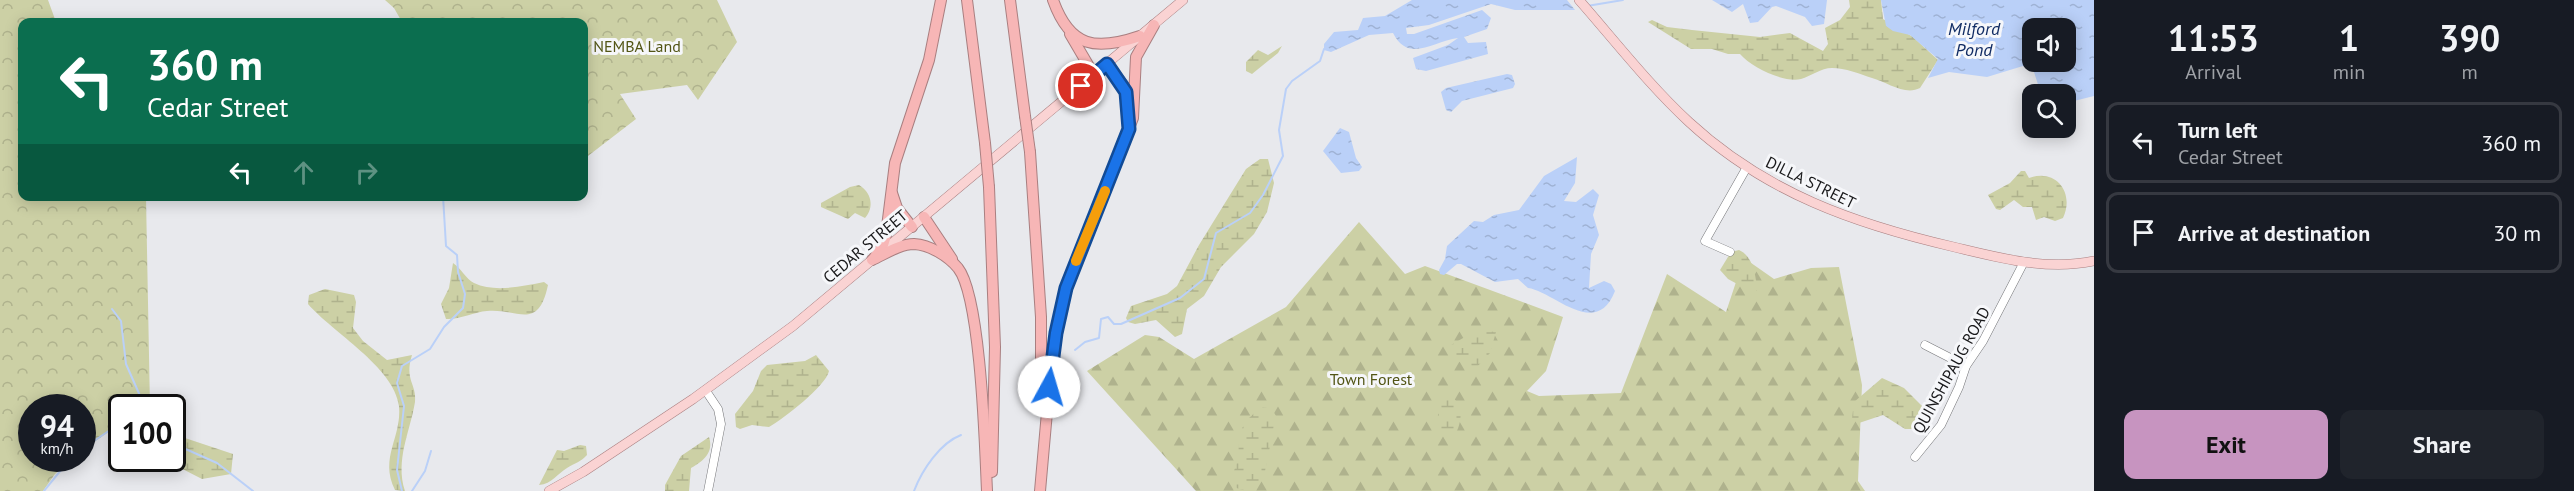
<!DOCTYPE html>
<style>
:root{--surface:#171b24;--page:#20242c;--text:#f1f3f6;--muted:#9ea1a6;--line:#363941;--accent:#c794c0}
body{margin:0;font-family:"PT Sans",sans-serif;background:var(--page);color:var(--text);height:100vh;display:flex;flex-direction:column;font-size:22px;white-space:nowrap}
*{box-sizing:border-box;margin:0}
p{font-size:20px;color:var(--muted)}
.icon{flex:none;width:33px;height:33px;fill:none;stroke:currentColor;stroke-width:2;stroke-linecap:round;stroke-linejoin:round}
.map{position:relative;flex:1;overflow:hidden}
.drawer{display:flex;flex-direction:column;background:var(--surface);width:480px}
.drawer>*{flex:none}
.hud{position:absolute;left:18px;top:18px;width:570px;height:183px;border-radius:12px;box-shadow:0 3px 15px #0003;background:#0b6e4f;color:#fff;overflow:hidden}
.tools{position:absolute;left:2022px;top:18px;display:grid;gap:12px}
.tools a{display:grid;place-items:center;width:54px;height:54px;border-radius:12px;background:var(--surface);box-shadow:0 3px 15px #0003;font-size:30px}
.speed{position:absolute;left:18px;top:394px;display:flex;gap:12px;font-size:30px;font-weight:700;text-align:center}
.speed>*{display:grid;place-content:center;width:78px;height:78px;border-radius:50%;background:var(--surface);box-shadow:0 3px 15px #0003;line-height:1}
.speed small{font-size:15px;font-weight:400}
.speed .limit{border:3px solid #111;border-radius:9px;background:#fff;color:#111}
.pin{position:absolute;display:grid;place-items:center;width:51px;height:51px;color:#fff;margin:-26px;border:3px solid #fff;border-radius:50%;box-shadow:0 2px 6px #0007}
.me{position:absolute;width:66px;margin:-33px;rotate:6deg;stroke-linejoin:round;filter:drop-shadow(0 0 4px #0008)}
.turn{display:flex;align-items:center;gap:21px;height:126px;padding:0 30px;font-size:27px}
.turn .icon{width:78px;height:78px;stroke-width:2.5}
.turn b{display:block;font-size:42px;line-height:51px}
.lanes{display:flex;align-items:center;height:57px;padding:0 30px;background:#0003;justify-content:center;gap:30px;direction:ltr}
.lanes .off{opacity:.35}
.eta{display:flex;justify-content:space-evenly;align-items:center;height:102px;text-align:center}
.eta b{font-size:36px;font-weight:700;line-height:42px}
.action{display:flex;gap:12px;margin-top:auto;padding:12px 30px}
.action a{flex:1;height:69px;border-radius:12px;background:var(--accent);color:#111;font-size:24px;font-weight:700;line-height:69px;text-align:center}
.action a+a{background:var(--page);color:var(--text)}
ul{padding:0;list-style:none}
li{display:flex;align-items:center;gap:18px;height:81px;margin:0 12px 9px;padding:0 18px;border:3px solid var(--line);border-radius:12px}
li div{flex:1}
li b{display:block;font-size:22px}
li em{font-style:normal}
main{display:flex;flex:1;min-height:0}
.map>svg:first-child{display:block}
</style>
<main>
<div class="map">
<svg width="2094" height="491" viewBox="0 0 2094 491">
<defs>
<pattern id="forest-firs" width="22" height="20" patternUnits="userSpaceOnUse" patternTransform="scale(1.5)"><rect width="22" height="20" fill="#ccd0a5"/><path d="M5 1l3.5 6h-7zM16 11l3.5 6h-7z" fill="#afb28d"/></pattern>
<pattern id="wetland-marsh" width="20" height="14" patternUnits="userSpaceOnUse" patternTransform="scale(1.5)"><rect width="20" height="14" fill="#ccd0a5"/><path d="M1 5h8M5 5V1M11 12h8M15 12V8" fill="none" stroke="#afb28d"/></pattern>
<pattern id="park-crowns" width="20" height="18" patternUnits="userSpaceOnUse" patternTransform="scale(1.5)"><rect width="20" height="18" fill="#ccd0a5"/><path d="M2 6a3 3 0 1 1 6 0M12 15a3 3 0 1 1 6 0" fill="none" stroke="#afb28d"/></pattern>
<pattern id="water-ripples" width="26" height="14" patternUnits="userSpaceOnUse" patternTransform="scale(1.5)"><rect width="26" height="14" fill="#bad0f8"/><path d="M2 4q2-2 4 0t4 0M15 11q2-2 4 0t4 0" fill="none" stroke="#9fb2d4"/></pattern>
</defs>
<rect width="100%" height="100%" fill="#e8e9ed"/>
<polygon fill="url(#forest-firs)" points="1359,222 1405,274 1425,266 1563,317 1546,371 1527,391 1539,396 1621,393 1667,274 1726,312 1744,258 1774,279 1811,268 1839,267 1862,385 1858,481 1865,491 1196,491 1087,371 1145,335 1159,337 1194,359 1286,307"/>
<g fill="url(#wetland-marsh)">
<path d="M 1849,0 L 1881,0 L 1883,19 L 1913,37 L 1938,60 L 1920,88 C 1905,96 1887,82 1872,78 C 1860,74 1845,68 1832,68 C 1821,68 1811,76 1801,79 C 1783,83 1751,67 1740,54 L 1728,54 L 1712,49 L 1691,49 L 1648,22 L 1652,20 L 1667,27 L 1692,30 L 1760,37 L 1790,33 L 1823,51 L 1828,44 L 1825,28 L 1840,20 L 1850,7 Z"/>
<polygon points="1282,46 1278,53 1252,74 1246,71 1246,62 1258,50 1268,55"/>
<polygon points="1260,159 1268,159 1274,183 1267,212 1254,234 1221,267 1204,296 1187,309 1182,334 1175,337 1156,320 1135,324 1128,322 1126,318 1131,306 1167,294 1177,286 1199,245 1246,169"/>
<path d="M 2021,171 L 2025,171 L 2029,178 C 2056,168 2075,193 2063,218 L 2055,221 L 2044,217 L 2036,220 L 2032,207 L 2023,207 L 2014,200 L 2000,210 L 1996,209 L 1988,195 L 2010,183 Z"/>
<path d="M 859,185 C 871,192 875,207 865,218 L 855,213 L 848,219 L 821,207 L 821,203 L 850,187 Z"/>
<path d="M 1739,250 C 1753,256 1756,276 1757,290 L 1754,293 L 1728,279 L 1720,270 L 1731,252 Z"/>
<path d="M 453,263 C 461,268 466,279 474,283 C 495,293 523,286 544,282 L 548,285 C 538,332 518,308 487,311 C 474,312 458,320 446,319 L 441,304 L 449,288 Z"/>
<path d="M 325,289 L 354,295 L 356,302 L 353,328 L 363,341 L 387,360 L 412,355 C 404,380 417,384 415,402 C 410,432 395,460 405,491 L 395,490 C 379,457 402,438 399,406 C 394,367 332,332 308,304 L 309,295 Z"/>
<polygon points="1475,331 1496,332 1490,353 1476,368 1453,359 1446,348"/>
<path d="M 816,355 L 829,371 C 826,386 783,419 769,427 L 752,425 L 740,429 L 736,427 L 735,414 L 753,391 L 761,371 L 767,365 L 805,361 Z"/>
<polygon points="1882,378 1904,388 1925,409 1925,417 1913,429 1905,429 1883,415 1859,423 1852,419 1854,402"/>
<path d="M 1444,393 C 1466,400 1463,423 1453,438 L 1445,439 L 1439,428 L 1439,398 Z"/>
<path d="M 1263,407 L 1272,409 L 1276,416 L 1265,471 L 1256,490 C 1245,491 1234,491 1230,479 C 1249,447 1225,431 1263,407 Z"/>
<polygon points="173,434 233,454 231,474 202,479 163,459 172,459"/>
<path d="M 709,437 C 714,452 704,461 691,468 L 689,491 L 665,491 L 665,485 L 681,456 Z"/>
<path d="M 580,445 L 586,446 L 587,455 C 581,462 575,463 567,468 C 558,473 552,484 539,485 L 557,450 L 564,451 Z"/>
</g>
<g fill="url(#park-crowns)">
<polygon points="0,0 48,0 56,22 22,22 22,196 146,197 150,408 122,408 121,423 83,450 82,408 32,408 32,459 72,459 55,474 43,491 0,491"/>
<polygon points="385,0 717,0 737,42 698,100 687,85 620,94 636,119 584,159 584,22 402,22 394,8"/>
</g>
<g fill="url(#water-ripples)" fill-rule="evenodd">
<path d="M 1412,0 L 1567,0 L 1575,10 L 1515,10 L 1491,4 L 1429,25 L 1406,28 L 1407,34 L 1414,34 L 1482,10 L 1491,18 L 1487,29 L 1464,37 L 1468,43 L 1486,42 L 1488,54 L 1426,71 L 1416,69 L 1413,58 L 1448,45 L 1458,38 C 1433,41 1409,64 1393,33 L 1369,35 L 1331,52 L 1324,50 L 1324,44 L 1334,32 L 1358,30 L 1363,18 L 1385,16 Z"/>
<polygon points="1712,0 1827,0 1824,24 1812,26 1805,17 1776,6 1772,7 1758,22 1750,23 1743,4 1732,12"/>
<path d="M 1881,0 L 2094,0 L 2094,96 L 2066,103 L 2066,94 L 2041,94 L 2034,72 L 2023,66 L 1987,77 L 1949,72 L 1928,78 L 1938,59 L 1910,35 L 1893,31 L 1886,26 ZM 2066,28 L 2066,62 L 2032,62 L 2032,28 Z"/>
<polygon points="1507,74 1512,75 1515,84 1513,88 1462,101 1451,112 1446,110 1441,92 1446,88"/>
<polygon points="1340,128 1349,132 1356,158 1362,167 1359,171 1341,173 1323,151"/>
<path d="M 1577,157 L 1575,183 L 1564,201 L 1576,202 L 1593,189 L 1599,195 L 1593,215 L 1599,235 L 1591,254 L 1589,288 L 1604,281 L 1611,284 L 1615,291 C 1596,340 1553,291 1528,288 L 1518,279 L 1495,282 L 1461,264 L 1457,264 L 1444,275 L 1440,274 L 1439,270 L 1445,259 L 1447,246 L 1474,221 L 1483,222 L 1494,215 L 1519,210 L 1544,176 Z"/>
</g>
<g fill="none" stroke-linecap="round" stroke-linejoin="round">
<g stroke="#bad0f8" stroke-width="2">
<polyline points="1587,6 1623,0"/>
<polyline points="112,309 121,321 126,364 141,398 140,408"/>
<polyline points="1075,350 1085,342 1099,338 1101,319 1108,317 1114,324 1121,324 1180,298 1204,279 1216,233 1250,213 1263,195 1283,156 1279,130 1286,89 1292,81 1320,61 1324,49"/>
<polyline points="172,443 217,463 253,491"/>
<polyline points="82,449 122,422"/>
<polyline points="44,491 70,459"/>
<polyline points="402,491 397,470 404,406 397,383 402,366 430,349 444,327 463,308 465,294 458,272 457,255 446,246 443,196"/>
<polyline points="412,491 425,471 431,451"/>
<path d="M 914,491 C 922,470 940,443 961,435"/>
</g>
<g stroke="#757679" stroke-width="9">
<g id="minor">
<polyline points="1730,252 1705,241 1747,167"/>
<polyline points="1925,345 1966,366"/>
<polyline points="706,391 718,409 721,424 708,491"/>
<polyline points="1915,457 1941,425 1959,387 1966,366 1983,341 2024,262"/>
</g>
</g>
<g stroke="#a97f80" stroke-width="10">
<g id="major">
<path d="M 1579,0 C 1615,41 1649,85 1689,122 C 1766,193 1855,224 1954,247 C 2000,258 2047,271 2094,261"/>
<polyline points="549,491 583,472 693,399 793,326 1183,0"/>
</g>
</g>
<g stroke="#a97f80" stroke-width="12">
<g id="highway">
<polyline points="967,0 985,143"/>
<polyline points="1010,0 1025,116"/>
<path d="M 1053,0 C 1070,48 1096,51 1140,36"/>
<polyline points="1070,34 1094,75"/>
<polyline points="1107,64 1124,86 1130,110"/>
<polyline points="1030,152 1041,317 1041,404"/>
<polyline points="989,187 995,347 992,472"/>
<polyline points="892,193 897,208 912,227"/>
<polyline points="924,217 952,259"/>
<polyline points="874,258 883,245 886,235 895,163 929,60 941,0"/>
<path d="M 872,260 C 885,254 900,244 914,244 C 930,245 948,256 958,268 C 981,297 985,448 987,491"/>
<polyline points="1040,491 1051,367 1062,304 1070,276 1133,118 1136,57 1154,25"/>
</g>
</g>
<use href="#minor" stroke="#fff" stroke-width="8"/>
<use href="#major" stroke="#fad3d3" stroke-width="9"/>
<use href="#highway" stroke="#f7b6b6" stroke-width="10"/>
<g stroke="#a97f80" stroke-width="12" stroke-linecap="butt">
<g id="highway-bridge">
<polyline points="1025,116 1030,152"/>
<polyline points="985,143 989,187"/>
</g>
</g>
<use href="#highway-bridge" stroke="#f7b6b6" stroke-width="10"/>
</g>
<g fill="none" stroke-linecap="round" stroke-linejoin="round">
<g stroke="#114b97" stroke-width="15">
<polyline id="route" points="1049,387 1056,333 1066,288 1129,129 1126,92 1107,64 1081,86"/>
</g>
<use href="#route" stroke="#1a73e8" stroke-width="10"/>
<polyline stroke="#f59e0b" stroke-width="10" points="1076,261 1105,191"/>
</g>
<g text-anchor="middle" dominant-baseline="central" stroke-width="6" stroke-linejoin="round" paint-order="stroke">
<g font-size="16" fill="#525515" stroke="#f6f7fa">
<text x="637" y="46">NEMBA Land</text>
<text x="1371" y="379">Town Forest</text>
</g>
<g font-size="16" fill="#19191b" stroke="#f6f7fa">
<text transform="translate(1811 182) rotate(26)">DILLA STREET</text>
<text transform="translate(865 246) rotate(-40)">CEDAR STREET</text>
<text transform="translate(1951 370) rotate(-61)">QUINSHIPAUG ROAD</text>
</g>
<g font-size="18" font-style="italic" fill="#112c64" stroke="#f6f7fa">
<text x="1974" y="28">Milford<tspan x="1974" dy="21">Pond</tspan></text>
</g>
</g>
</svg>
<div class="tools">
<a><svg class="icon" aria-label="sound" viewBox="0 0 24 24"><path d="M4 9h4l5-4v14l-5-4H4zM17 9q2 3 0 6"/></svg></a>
<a><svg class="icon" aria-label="search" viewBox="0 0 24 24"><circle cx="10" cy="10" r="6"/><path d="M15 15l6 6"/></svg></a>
</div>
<div class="speed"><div>94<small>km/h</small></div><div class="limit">100</div></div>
<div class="pin" style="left:1081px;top:86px;background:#d93025"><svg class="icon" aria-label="arrive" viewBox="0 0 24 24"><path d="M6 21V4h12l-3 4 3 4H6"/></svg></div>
<svg class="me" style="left:1049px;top:387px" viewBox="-20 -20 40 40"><circle r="19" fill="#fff"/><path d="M0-13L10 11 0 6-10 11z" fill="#1a73e8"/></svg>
<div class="hud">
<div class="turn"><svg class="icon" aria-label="left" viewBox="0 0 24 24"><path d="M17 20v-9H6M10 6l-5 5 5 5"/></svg><div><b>360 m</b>Cedar Street</div></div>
<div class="lanes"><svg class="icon" aria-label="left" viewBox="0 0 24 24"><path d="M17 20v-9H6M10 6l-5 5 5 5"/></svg><svg class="icon off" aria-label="ahead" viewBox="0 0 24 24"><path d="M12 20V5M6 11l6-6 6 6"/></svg><svg class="icon off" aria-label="right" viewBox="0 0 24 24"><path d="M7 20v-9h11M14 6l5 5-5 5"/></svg></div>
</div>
</div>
<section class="drawer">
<div class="eta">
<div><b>11:53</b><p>Arrival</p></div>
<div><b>1</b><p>min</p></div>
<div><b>390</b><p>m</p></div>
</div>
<ul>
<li><svg class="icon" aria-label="left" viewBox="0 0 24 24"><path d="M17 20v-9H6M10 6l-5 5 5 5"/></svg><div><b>Turn left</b><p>Cedar Street</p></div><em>360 m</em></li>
<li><svg class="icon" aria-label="arrive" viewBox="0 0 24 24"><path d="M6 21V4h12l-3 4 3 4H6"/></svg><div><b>Arrive at destination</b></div><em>30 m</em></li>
</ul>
<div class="action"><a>Exit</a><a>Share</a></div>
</section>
</main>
